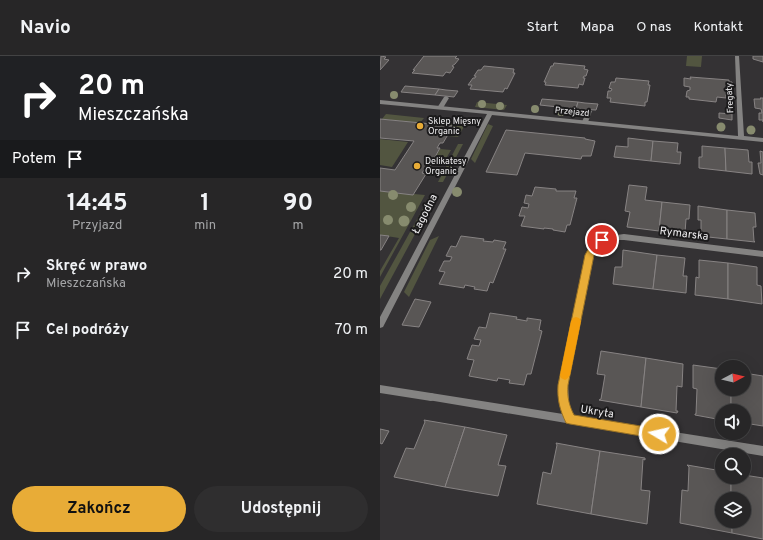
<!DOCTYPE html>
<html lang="pl">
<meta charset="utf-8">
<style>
:root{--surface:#272627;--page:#2f2e2f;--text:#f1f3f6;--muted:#a4a5a7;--line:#434344;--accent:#e8ac37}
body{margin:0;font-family:Overpass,sans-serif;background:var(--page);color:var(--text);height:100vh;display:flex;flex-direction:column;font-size:15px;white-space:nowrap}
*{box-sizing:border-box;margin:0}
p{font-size:13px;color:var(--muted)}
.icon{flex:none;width:22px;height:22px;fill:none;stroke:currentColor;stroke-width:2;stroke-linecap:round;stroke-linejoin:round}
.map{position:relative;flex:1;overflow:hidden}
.sheet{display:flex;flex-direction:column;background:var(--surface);width:380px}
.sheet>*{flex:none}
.guide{background:#202124;color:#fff;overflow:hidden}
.needle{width:26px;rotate:83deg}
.tools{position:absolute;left:335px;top:304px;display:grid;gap:8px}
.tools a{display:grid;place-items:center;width:36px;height:36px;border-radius:50%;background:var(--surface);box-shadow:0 4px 16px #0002,0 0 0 1px var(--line);font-size:20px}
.pin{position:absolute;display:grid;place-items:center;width:34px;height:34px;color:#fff;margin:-17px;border:2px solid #fff;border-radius:50%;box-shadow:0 1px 4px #0007}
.me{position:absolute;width:44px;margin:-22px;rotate:279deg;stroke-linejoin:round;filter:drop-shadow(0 0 3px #0008)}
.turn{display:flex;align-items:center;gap:14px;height:84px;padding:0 12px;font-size:18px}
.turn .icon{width:52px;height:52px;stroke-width:2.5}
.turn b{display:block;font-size:28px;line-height:34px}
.then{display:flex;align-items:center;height:38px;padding:0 12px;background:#0003;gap:8px;font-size:15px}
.eta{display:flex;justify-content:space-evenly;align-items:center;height:68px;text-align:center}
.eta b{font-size:24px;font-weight:700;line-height:28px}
.button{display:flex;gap:8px;margin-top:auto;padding:8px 12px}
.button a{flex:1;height:46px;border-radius:24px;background:var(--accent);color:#111;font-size:16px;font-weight:700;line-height:46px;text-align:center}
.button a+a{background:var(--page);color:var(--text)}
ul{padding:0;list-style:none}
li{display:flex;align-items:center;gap:12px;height:56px;padding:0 12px}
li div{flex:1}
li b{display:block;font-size:15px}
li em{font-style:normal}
header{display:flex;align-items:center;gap:24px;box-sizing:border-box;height:56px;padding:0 20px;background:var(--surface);border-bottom:1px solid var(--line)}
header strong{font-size:19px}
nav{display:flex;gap:22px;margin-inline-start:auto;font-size:14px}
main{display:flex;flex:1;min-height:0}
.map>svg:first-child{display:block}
</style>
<header>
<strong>Navio</strong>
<nav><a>Start</a><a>Mapa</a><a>O nas</a><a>Kontakt</a></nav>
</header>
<main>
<section class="sheet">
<div class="guide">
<div class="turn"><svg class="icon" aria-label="right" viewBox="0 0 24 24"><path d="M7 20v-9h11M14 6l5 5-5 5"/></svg><div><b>20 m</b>Mieszczańska</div></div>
<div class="then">Potem<svg class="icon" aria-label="arrive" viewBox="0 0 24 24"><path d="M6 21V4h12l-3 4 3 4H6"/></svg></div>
</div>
<div class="eta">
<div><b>14:45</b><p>Przyjazd</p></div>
<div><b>1</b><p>min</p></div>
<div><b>90</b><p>m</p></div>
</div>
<ul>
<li><svg class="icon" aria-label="right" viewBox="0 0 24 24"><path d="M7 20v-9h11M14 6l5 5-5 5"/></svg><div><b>Skręć w prawo</b><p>Mieszczańska</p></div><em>20 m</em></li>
<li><svg class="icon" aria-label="arrive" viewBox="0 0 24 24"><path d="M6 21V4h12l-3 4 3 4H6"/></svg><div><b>Cel podróży</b></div><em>70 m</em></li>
</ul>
<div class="button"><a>Zakończ</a><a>Udostępnij</a></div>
</section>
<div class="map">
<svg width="383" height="484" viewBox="0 0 383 484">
<rect width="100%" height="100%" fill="#343234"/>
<g fill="#525540">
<polygon points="307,0 322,0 321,11 306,10"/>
<polygon points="97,46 127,49 124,54 95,51"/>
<polygon points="6,58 44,62 40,67 2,63"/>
<polygon points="61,63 85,66 86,67 78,81 68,80 73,70 58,69"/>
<polygon points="108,68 113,70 95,107 91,103"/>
<polygon points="0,83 28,86 12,111 0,109"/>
<polygon points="78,88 83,88 63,126 58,126"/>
<polygon points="60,93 71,94 63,108 52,107"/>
<polygon points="0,135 45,139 0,221 0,215 19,182 0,179"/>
<polygon points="50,140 55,141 0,243 0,230"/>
<polygon points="59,180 29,241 24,236 50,184"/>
</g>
<g fill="#595655" stroke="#878383">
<polygon points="1,0 6,1 4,3 9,4 0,14"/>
<polygon points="44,0 77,0 75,2 79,3 75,8 72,10 74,11 70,17 66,16 63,20 32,17 35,14 33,14"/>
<polygon points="373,0 383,0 383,6 373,3"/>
<polygon points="174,7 205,10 204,13 208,14 206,20 204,20 203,22 205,22 203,29 199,28 198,32 165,29 166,26 164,26 171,10 173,10"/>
<polygon points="104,10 134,13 133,17 135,17 127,33 125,32 123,36 90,33 92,29 88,29 93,22 95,22 96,20 94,20 98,14 101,14"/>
<polygon points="310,21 349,24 349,26 352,26 352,34 346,35 346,42 337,41 336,46 309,43 309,41 306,41 307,35 310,34 310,31 304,30 304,22 311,23"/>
<polygon points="236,22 269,25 268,29 270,29 267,46 265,46 265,50 230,46 231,42 227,42 228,35 231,35 232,33 229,32 231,26 235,26"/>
<polygon points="25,30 59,33 55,39 21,36"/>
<polygon points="59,33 66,34 78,35 74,41 55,39"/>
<polygon points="380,42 383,42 383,66 383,64 379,64 379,57 382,57 381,53 375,52 374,43 381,43"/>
<polygon points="162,43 198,46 196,53 160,49"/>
<polygon points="198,46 205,47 218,48 216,54 196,53"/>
<polygon points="339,57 352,58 352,64 339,62"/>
<polygon points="0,63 73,70 63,87 60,87 57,92 60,92 49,112 46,111 42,117 46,118 33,139 0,135 0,112 15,114 34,85 0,82"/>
<polygon points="126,74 205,82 205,83 215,85 211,100 202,100 201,103 145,97 137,119 106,116"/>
<polygon points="248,82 273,85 271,105 234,101 236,90 248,91"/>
<polygon points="273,85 298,87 297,96 301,96 300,108 271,105"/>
<polygon points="322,90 345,92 346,115 319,112 319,101 322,101"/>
<polygon points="345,92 368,94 369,106 372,106 372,118 346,115"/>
<polygon points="380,95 383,96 383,119 380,118 378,107 381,107"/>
<polygon points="249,129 267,131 265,144 282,146 279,175 247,171 250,156 245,155"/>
<polygon points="155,131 176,133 176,135 196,135 194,142 197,142 190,169 187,169 185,176 173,174 173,173 164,172 164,173 141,170 145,160 139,160 142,151 148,152 149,148 144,147 146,139 152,140"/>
<polygon points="282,146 310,149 309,163 306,163 305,177 306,178 279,175"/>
<polygon points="318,150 347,154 347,183 319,180 321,179 321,164 318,164"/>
<polygon points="347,154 375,157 376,171 373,171 374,185 375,186 347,183"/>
<polygon points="0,179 9,180 1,194 0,194"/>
<polygon points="81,180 104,183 103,185 113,186 114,184 126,186 123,193 126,193 113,227 110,226 107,235 94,233 95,231 85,229 84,232 59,228 65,216 59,215 64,205 70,205 72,201 66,200 71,190 76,191"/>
<polygon points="243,194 277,199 273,233 233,228 235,211 242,211"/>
<polygon points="277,199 305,202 303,220 307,220 306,237 273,233"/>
<polygon points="319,204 348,207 348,243 315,239 316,221 319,222"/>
<polygon points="348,207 377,211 377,229 381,230 382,248 348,243"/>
<polygon points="35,243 51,246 39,271 22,269"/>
<polygon points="110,257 137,261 136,263 147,265 147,262 161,264 159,274 162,275 151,318 147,318 144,329 129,327 130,324 118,322 117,325 89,320 94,304 87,303 92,289 99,290 101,284 94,283 99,271 106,272"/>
<polygon points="221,295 266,302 261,351 219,344 221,343 225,319 217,318"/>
<polygon points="266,302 303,308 302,331 297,330 296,355 298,355 297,357 261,351"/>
<polygon points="313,309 342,313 342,333 351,333 351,355 342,355 342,364 315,359 315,358 316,358 317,333 313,332"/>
<polygon points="364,317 383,320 383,370 364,367 364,355 351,355 351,333 364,333"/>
<polygon points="44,364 85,371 65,431 14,421 26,392 34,393 45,366"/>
<polygon points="85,371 127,379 118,409 126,410 118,440 65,431"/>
<polygon points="0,373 9,375 2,388 0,387"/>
<polygon points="176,387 220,395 211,458 157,448 163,416 171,418 177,389"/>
<polygon points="220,395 265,402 265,404 263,403 261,434 270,435 267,468 211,458"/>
<polygon points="307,409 342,415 342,421 351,421 351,443 342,443 342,465 352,465 352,477 300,467 302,434 308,435 309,411"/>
<polygon points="364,419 383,422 383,483 352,477 352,465 364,465 364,443 351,443 351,421 364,421"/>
</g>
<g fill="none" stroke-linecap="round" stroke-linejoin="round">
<g fill="#848382" fill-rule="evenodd">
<polygon points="66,40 69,42 63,52 58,53 57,52 64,41"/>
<polygon points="207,54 212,55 208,66 205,68 202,66"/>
<polygon points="0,329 51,337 54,338 56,341 54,344 51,345 0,337"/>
</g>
<g fill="#848382" fill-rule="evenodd">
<polygon points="355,0 359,0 364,80 383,82 383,86 112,59 3,271 0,272 0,261 107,58 0,48 0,44 358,80"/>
<path d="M 244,178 L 383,195 L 383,201 L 244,184 C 230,184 221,186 214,199 L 188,329 L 189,347 L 193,360 L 383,390 L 383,400 L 48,344 L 46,341 L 48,338 L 51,337 L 183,358 L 179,343 L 178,329 L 206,199 C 216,182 225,180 244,178 Z"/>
</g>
</g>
<g fill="#878b6e">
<circle cx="14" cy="39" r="4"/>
<circle cx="102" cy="48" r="4"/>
<circle cx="120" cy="50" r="4"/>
<circle cx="155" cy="53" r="4"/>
<circle cx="181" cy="56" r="4"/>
<circle cx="341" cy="71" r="4.5"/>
<circle cx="371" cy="74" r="4.5"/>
<circle cx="77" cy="136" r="5"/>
<circle cx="13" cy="139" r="5"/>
<circle cx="31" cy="151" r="5"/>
<circle cx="8" cy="164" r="5"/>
<circle cx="24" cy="165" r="5.5"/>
</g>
<path fill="#e8ac37" stroke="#977024" d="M 222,181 L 226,184 L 217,192 L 214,199 L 188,329 C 187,341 189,349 194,359 L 279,373 L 283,374 L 285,378 L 283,382 L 279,383 L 190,368 L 186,367 C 180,354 177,344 178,329 L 205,199 L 211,188 Z"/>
<polygon fill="#f59e0b" points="196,261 199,262 201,265 190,319 188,322 185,324 181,322 180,319 191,265 193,262"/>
<g fill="#e8ac37" stroke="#1b1a1b" stroke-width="1.5">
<circle cx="40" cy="70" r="4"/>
<circle cx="37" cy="110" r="4"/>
</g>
<g text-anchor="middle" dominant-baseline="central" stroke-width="4" stroke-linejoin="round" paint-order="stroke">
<g font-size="9" fill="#eeedef" stroke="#1b1a1b">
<text transform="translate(350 42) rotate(-93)">Fregaty</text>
<text transform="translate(192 56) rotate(6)">Przejazd</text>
</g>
<g font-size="9" fill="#eeedef" stroke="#1b1a1b" text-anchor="start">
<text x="48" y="65">Sklep Mięsny<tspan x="48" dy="10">Organic</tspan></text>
<text x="45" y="105">Delikatesy<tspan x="45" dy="10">Organic</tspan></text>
</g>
<g font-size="11" fill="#eeedef" stroke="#1b1a1b">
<text transform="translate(45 158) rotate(-63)">Łagodna</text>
<text transform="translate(304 178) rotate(7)">Rymarska</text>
<text transform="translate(217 356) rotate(9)">Ukryta</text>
</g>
</g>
</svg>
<div class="tools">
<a><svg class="needle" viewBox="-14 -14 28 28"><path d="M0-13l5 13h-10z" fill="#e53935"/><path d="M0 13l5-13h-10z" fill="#a4a5a7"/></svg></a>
<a><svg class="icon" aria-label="sound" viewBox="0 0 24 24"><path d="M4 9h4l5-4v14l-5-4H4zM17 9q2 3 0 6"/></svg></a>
<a><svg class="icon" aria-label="search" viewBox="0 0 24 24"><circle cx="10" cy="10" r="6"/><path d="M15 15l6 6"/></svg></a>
<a><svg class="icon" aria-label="layers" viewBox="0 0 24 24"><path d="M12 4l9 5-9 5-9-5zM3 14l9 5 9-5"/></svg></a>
</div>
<div class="pin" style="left:222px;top:184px;background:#d93025"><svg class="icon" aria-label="arrive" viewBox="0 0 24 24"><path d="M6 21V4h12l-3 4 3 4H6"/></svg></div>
<svg class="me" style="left:279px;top:378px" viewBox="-20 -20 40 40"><circle r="17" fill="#e8ac37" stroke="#fff" stroke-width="3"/><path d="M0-11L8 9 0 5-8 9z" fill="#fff"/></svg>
</div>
</main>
